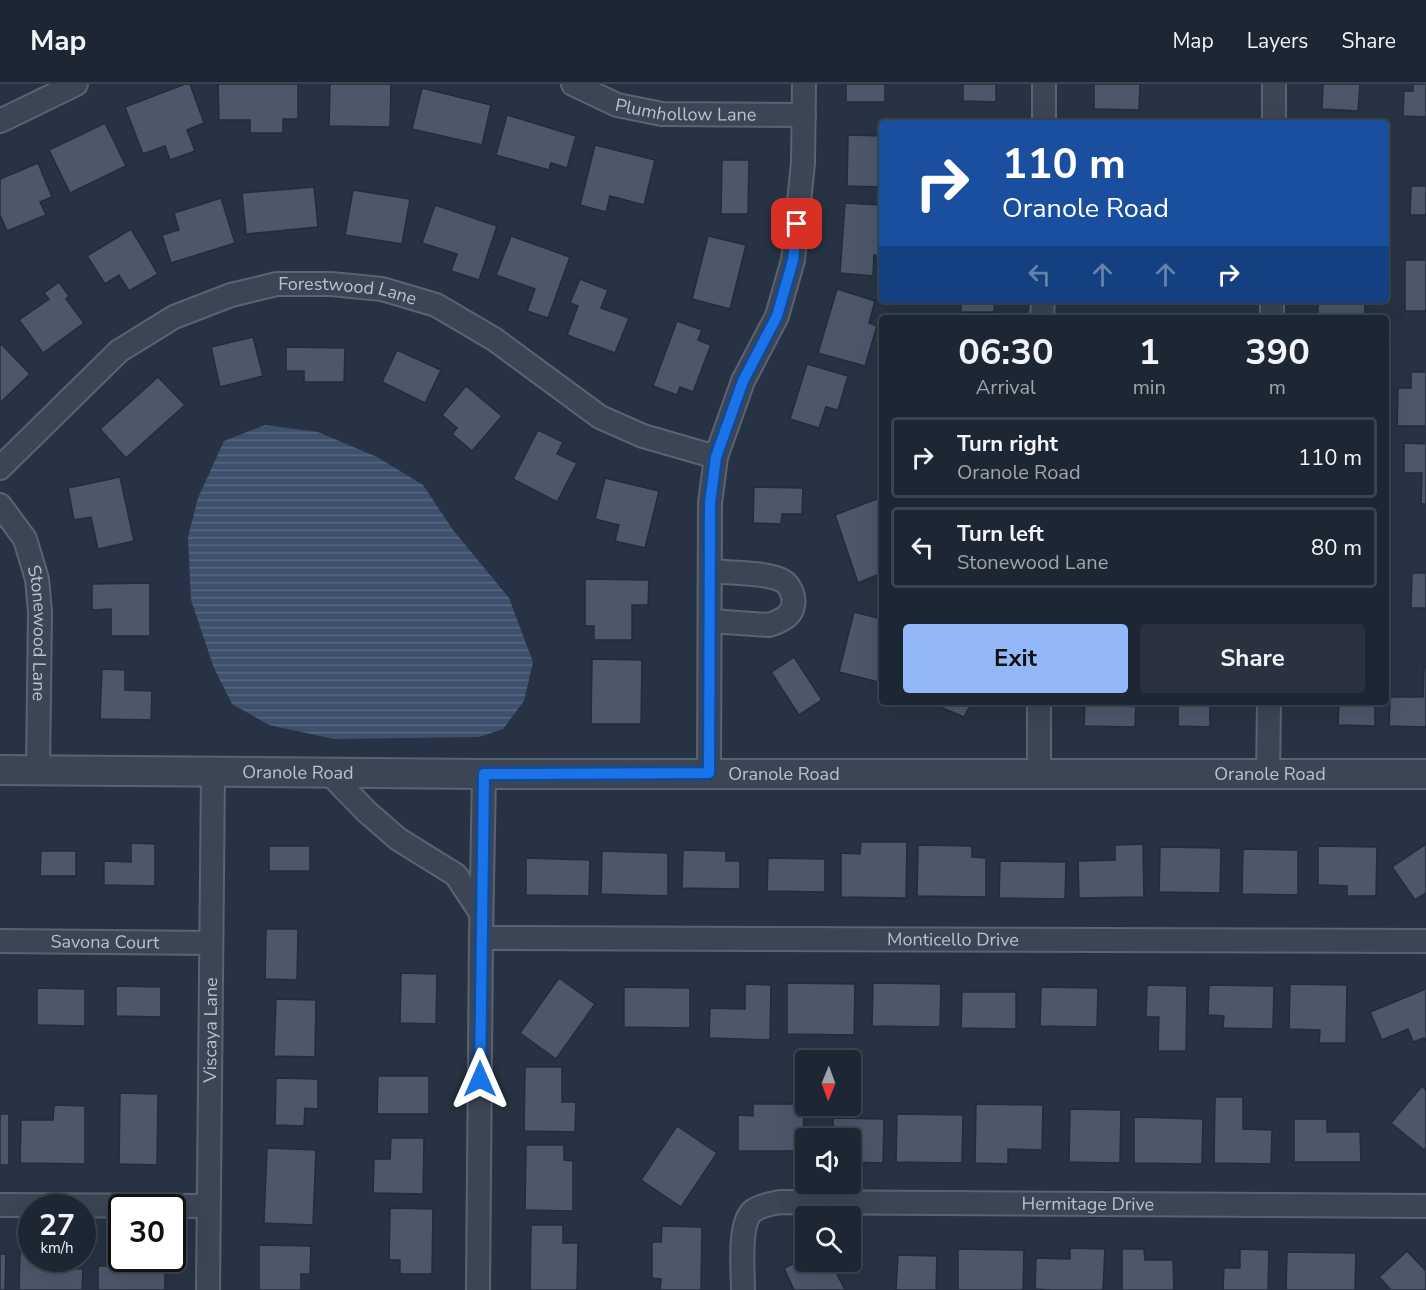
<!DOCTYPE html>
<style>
:root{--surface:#1d2633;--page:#2a323f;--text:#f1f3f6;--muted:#a0a5ac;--line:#3b434e;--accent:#93b8f9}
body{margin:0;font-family:"Nunito Sans",sans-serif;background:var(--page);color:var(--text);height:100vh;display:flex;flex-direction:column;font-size:22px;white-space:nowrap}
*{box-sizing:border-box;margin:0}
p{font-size:20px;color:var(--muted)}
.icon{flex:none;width:33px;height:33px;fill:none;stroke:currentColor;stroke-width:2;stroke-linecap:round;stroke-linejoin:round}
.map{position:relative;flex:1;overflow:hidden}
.details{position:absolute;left:879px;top:231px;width:510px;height:390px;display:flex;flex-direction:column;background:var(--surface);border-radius:6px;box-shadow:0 6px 24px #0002,0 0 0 2px var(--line)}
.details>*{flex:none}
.top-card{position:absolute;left:879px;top:36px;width:510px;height:183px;border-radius:6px;box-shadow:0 6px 24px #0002,0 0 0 2px var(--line);background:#1a4fa0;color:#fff;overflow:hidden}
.needle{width:39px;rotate:181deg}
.controls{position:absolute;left:795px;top:966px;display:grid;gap:12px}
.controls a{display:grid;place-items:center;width:66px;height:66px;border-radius:6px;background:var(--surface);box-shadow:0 6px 24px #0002,0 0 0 2px var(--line);font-size:30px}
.speed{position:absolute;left:18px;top:1110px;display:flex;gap:12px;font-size:30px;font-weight:700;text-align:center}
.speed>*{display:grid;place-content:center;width:78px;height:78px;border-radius:50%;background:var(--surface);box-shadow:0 6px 24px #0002,0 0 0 2px var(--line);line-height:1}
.speed small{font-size:15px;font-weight:400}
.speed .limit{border:3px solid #111;border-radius:9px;background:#fff;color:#111}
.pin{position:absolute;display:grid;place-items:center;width:51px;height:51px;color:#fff;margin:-26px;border-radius:12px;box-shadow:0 3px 9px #0006}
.me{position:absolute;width:66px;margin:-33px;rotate:0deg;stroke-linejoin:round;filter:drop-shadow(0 0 4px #0008)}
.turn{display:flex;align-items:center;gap:21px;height:126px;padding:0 24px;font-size:27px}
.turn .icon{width:78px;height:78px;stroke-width:2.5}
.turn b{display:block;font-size:42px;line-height:51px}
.lanes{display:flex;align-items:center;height:57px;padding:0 24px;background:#0003;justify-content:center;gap:30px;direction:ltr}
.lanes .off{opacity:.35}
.eta{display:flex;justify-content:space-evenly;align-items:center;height:102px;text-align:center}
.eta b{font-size:36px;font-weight:700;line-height:42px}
.primary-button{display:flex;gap:12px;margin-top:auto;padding:12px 24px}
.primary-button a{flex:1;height:69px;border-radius:6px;background:var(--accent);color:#111;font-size:24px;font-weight:700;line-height:69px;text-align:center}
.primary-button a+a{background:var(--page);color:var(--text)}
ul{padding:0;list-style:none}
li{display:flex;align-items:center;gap:18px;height:81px;margin:0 12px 9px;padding:0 12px;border:3px solid var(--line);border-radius:6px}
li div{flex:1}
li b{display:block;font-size:22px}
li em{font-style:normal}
header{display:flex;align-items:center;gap:36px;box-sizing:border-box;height:84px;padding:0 30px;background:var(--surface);border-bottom:2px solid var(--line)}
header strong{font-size:28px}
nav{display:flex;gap:33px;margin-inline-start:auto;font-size:21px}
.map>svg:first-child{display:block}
</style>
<header>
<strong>Map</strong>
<nav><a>Map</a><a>Layers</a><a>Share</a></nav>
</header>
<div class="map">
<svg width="1426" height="1206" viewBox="0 0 1426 1206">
<defs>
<pattern id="water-rules" width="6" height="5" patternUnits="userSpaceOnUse" patternTransform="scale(1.5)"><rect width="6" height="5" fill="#3e506d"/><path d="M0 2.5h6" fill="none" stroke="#586781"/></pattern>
</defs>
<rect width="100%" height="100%" fill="#273344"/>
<polygon fill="url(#water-rules)" points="265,341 318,348 377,373 423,401 453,446 509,514 533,578 524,617 503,645 479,653 334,655 269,641 232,620 214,584 191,516 188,453 198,414 224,357"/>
<g fill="#4c576a" stroke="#222c3b" stroke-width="1.5">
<polygon points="185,0 190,0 204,39 187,46 195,67 170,76 165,62 143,70 125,23"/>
<polygon points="218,0 298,0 298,35 283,35 283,49 250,49 250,36 219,36"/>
<polygon points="330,0 391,0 390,43 329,42"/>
<rect x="846" y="0" width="39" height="18"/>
<polygon points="963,0 996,0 996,18 963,17"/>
<polygon points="1094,0 1140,0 1139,26 1094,25"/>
<polygon points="1323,0 1360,0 1358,27 1322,25"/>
<polygon points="1413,0 1426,0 1426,33 1403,32 1404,7 1413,7"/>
<polygon points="422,4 491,21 482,61 412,45"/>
<polygon points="507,31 576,52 567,84 551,79 549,86 496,71"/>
<polygon points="105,39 126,82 70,109 49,66"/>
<polygon points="848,51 882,52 882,103 847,102"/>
<polygon points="595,61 655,76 644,121 610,112 606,128 580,121"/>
<polygon points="722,76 749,76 748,130 721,130"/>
<polygon points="38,79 52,113 40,118 46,131 7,147 0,131 0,95"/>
<polygon points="1411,102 1426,102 1426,131 1410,131"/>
<polygon points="314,103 318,143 246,150 242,109"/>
<polygon points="353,106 410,115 402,160 345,151"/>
<polygon points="221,114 235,159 171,179 162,151 179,146 174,129"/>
<polygon points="845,119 882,121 882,172 874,171 873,192 840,189"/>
<polygon points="435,121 497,142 479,196 451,187 457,170 422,159"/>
<polygon points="131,145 158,190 129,207 119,191 105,200 87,172"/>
<polygon points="511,152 570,173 548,234 527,227 535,205 496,191"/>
<polygon points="708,152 746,161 730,225 692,215"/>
<rect x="1405" y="176" width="21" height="51"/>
<polygon points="580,195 608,206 601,224 629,234 615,269 567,251 578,222 570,219"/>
<polygon points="59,198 69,212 66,215 84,239 43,269 19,236 49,215 44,209"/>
<polygon points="837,205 875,217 869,239 877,242 865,282 818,269"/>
<polygon points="961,216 995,216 994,228 961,228"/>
<polygon points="1174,216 1227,216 1227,219 1174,218"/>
<rect x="1318" y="216" width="47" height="16"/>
<polygon points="677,237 702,246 698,256 711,261 693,308 680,303 677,311 653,302"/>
<polygon points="253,253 263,292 220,303 211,263"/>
<polygon points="0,259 30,290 0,319"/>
<polygon points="286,263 345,264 344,298 304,298 304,287 286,287"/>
<polygon points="397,266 441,286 425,319 382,298"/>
<polygon points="807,280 848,292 838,326 826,323 819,344 790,335"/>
<polygon points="1411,288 1426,288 1426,342 1397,342 1398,304 1411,304"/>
<polygon points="158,293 185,321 126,374 100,345"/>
<polygon points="466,302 502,332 472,367 452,350 457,344 442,331"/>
<polygon points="538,346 563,358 557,370 577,379 557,418 513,395"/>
<polygon points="1404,359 1426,360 1426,420 1421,420 1422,389 1404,389"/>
<polygon points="120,393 134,457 98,465 91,433 74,436 68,404"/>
<polygon points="605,394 659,407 645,464 615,457 619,441 595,435"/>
<polygon points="754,403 803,404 802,430 782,430 781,440 753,439"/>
<polygon points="879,414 882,423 882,489 858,499 835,431"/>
<polygon points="1412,489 1426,489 1426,524 1411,524"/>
<polygon points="585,495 649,496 648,521 632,521 632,556 594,556 594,542 585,542"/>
<polygon points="150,499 150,552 111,552 111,525 92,526 92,500"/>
<polygon points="854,528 882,535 882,599 839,588"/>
<polygon points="794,573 822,616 799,631 771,588"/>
<polygon points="592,575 642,576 641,640 591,640"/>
<polygon points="1424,583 1426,583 1426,643 1389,642 1390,613 1423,613"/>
<polygon points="102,585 125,586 125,606 152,607 151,636 100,635"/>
<polygon points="933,618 972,618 964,633 933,620"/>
<polygon points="1085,618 1136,618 1135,643 1084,642"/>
<polygon points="1178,618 1210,618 1210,643 1178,642"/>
<polygon points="1339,618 1375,618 1375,642 1338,641"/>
<polygon points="861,758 907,758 906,814 841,813 841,769 860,770"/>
<polygon points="131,759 155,760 155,802 104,801 104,777 131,778"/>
<polygon points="1143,760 1144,813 1079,814 1078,777 1115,776 1115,761"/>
<polygon points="1426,760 1426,809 1415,816 1392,783"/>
<polygon points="918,761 972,762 972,773 986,774 986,813 917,812"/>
<rect x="269" y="762" width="41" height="25"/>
<polygon points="1318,762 1377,763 1376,812 1347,812 1347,802 1318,801"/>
<polygon points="1160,763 1221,764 1220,809 1159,808"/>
<polygon points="1243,765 1298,766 1298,811 1242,810"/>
<polygon points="683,766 726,767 726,777 740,777 740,805 682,804"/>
<polygon points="41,767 76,767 76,792 40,792"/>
<polygon points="602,767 668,769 668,812 601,810"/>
<polygon points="526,774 590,776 589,812 526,811"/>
<polygon points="768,774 825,775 825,808 767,807"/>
<polygon points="1000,777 1066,778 1065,815 999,814"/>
<polygon points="266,845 298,845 297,896 265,895"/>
<polygon points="401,889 437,890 436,940 400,939"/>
<polygon points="559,894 595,920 556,975 520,949"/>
<polygon points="787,899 855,900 854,951 787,950"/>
<polygon points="873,899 941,900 940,943 872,942"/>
<polygon points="745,900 771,901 770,956 709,954 710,924 745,925"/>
<polygon points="1290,900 1347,901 1346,959 1319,959 1320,946 1289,945"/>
<polygon points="1147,901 1187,902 1186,967 1158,967 1159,933 1146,933"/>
<polygon points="1209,901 1274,902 1273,945 1223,944 1224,932 1208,931"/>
<polygon points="116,902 161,903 161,933 116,932"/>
<polygon points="624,903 690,904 690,944 624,943"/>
<polygon points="1041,903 1098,904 1097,943 1040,942"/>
<polygon points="37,904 85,905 85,942 37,941"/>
<polygon points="1426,905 1426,958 1424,954 1413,958 1408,945 1382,956 1370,928"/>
<polygon points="962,908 1016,908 1016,945 961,944"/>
<polygon points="276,915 316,916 315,973 274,972"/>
<polygon points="525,983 562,983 562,1018 576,1018 575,1048 524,1047"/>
<polygon points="378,992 429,992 429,1030 377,1030"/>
<polygon points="276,994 318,995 318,1025 305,1024 304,1042 275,1041"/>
<polygon points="1422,1002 1426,1006 1426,1064 1424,1066 1391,1039"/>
<polygon points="120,1009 158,1010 157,1081 119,1080"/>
<polygon points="1215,1013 1243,1013 1243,1045 1272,1046 1271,1080 1214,1079"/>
<polygon points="753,1020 804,1020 803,1067 738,1067 738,1031 753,1032"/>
<polygon points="976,1020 1043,1021 1042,1066 1008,1065 1008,1080 975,1079"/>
<polygon points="54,1021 85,1022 85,1080 20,1079 21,1036 53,1036"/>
<polygon points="1070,1025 1121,1026 1120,1079 1069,1078"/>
<rect x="0" y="1030" width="9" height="51"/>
<polygon points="897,1030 963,1031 962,1079 896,1078"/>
<polygon points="1134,1033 1203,1035 1202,1080 1134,1079"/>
<polygon points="833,1034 884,1035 883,1079 850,1078 850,1054 819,1054 819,1048 833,1049"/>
<polygon points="1294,1035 1327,1035 1327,1048 1360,1048 1361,1078 1294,1078"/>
<polygon points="677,1042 717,1069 681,1123 641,1096"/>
<polygon points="391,1054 424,1054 423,1110 373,1109 374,1075 390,1075"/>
<polygon points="526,1061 564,1061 564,1076 573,1077 573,1127 525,1126"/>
<polygon points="267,1064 316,1066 313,1141 264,1139"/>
<polygon points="390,1124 433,1125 432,1190 400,1190 400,1176 389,1176"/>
<polygon points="531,1141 563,1141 563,1159 578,1159 577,1206 530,1206"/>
<polygon points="662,1142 702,1143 701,1206 660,1206 661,1195 652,1194 652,1158 661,1158"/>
<polygon points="259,1161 311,1162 310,1190 301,1190 301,1206 259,1206"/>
<polygon points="1070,1164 1105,1165 1103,1206 1050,1206 1035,1205 1036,1174 1070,1175"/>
<polygon points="20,1165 32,1165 32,1174 43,1174 43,1184 83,1185 82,1206 19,1206"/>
<polygon points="958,1165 1024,1166 1023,1206 958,1206"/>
<polygon points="1122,1165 1144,1165 1145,1176 1173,1176 1174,1206 1122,1206"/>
<polygon points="1240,1165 1269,1166 1268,1206 1223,1206 1224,1184 1240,1184"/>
<polygon points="1407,1167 1426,1187 1426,1206 1391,1206 1379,1193"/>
<polygon points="1287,1168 1356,1169 1355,1206 1286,1206"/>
<polygon points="0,1170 6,1170 5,1206 0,1206"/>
<polygon points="898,1171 937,1172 936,1206 896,1206"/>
<polygon points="138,1174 165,1174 165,1206 98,1206 98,1182 138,1182"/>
<polygon points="806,1174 806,1178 831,1178 845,1206 794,1206 784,1184"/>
</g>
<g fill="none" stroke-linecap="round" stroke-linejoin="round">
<g stroke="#5b6371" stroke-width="26">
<g id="minor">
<path id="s1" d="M 573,0 L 617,21 L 662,30 L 804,31"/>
<polyline points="0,37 76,0"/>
<polyline points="1044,39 1044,0"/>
<polyline points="1274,39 1274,0"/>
<polyline points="1042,234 1043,216"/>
<polyline points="1272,234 1272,216"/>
<path id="s2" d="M 0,384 L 119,267 L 174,233 L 231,211 L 277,200 L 331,200 L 382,205 L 436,221 L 494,255 L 600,333 L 643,352 L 716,373"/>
<path id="s3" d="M 0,421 L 25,455 L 37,495 L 40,528 L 38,685"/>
<path d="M 710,537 L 769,541 C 779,538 792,532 793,521 C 795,513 790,501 783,497 C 768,488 729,489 710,487"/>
<polyline points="329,689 367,728 398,755 456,791 481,829"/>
<polyline points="709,689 710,419 716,373 743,297 777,232 793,176 803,79 804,0"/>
<polyline points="1039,690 1039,618"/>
<polyline points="1268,691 1269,618"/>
<path id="s4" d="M 481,854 L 1426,857"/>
<path id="s5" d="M 0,857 L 211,859"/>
<polyline points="0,1121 208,1122"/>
<path id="s6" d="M 208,1206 L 213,688"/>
<polyline points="478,1206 481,854 484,690"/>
<path id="s7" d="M 743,1206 C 743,1187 738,1139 753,1127 C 761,1121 771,1120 780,1118 L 1426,1122"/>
</g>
</g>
<g stroke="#5b6371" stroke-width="32">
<g id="tertiary">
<path id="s8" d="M 0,686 L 484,690 L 1426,690"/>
</g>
</g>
<use href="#minor" stroke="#3c4554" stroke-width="22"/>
<use href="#tertiary" stroke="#3c4554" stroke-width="28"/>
</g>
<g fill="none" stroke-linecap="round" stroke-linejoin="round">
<g stroke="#114b97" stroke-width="15">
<polyline id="route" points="480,995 484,690 709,689 710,419 716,373 743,297 777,232 793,176 797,140"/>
</g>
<use href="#route" stroke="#1a73e8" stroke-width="10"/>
</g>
<g text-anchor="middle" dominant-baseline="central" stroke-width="6" stroke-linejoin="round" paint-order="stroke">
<g font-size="18" fill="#bac1cd" stroke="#202a39">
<text stroke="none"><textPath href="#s1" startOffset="118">Plumhollow Lane</textPath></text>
<text stroke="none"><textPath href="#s2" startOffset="411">Forestwood Lane</textPath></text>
<text stroke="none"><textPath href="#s3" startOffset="138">Stonewood Lane</textPath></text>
<text stroke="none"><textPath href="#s8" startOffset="298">Oranole Road</textPath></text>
<text stroke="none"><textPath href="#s8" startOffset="784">Oranole Road</textPath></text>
<text stroke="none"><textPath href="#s8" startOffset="1270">Oranole Road</textPath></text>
<text stroke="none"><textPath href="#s4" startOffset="472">Monticello Drive</textPath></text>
<text stroke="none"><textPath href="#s5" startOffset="105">Savona Court</textPath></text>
<text stroke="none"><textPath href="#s6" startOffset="260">Viscaya Lane</textPath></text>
<text stroke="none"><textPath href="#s7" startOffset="418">Hermitage Drive</textPath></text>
</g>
</g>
</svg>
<div class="controls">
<a><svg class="needle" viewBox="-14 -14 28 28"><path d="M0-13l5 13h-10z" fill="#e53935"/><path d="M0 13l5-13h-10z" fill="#a0a5ac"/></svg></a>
<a><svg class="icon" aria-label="sound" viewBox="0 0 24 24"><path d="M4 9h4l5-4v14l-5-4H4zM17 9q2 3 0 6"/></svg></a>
<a><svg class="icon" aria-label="search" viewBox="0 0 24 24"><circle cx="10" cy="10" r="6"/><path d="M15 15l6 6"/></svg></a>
</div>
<div class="speed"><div>27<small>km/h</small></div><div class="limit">30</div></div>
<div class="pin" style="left:797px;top:140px;background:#d93025"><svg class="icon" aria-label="arrive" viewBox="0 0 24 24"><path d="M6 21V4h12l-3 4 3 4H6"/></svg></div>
<svg class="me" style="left:480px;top:995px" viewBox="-20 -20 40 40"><path d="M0-17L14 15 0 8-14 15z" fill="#1a73e8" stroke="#fff" stroke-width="4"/></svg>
<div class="top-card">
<div class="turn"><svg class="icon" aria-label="right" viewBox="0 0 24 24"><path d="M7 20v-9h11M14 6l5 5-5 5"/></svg><div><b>110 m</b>Oranole Road</div></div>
<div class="lanes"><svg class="icon off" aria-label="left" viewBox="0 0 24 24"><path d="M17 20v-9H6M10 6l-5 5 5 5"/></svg><svg class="icon off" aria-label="ahead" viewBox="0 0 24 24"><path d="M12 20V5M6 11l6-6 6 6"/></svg><svg class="icon off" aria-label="ahead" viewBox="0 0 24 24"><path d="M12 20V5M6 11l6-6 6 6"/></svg><svg class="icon" aria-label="right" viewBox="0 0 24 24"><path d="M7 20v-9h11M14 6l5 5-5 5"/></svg></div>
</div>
<section class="details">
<div class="eta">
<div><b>06:30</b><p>Arrival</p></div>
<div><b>1</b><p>min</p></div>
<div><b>390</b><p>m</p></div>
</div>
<ul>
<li><svg class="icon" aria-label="right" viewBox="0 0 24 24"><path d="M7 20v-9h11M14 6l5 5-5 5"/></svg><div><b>Turn right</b><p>Oranole Road</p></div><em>110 m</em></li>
<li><svg class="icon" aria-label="left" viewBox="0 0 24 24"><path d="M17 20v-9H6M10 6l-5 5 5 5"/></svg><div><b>Turn left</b><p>Stonewood Lane</p></div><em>80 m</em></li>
</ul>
<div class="primary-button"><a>Exit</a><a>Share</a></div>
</section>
</div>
